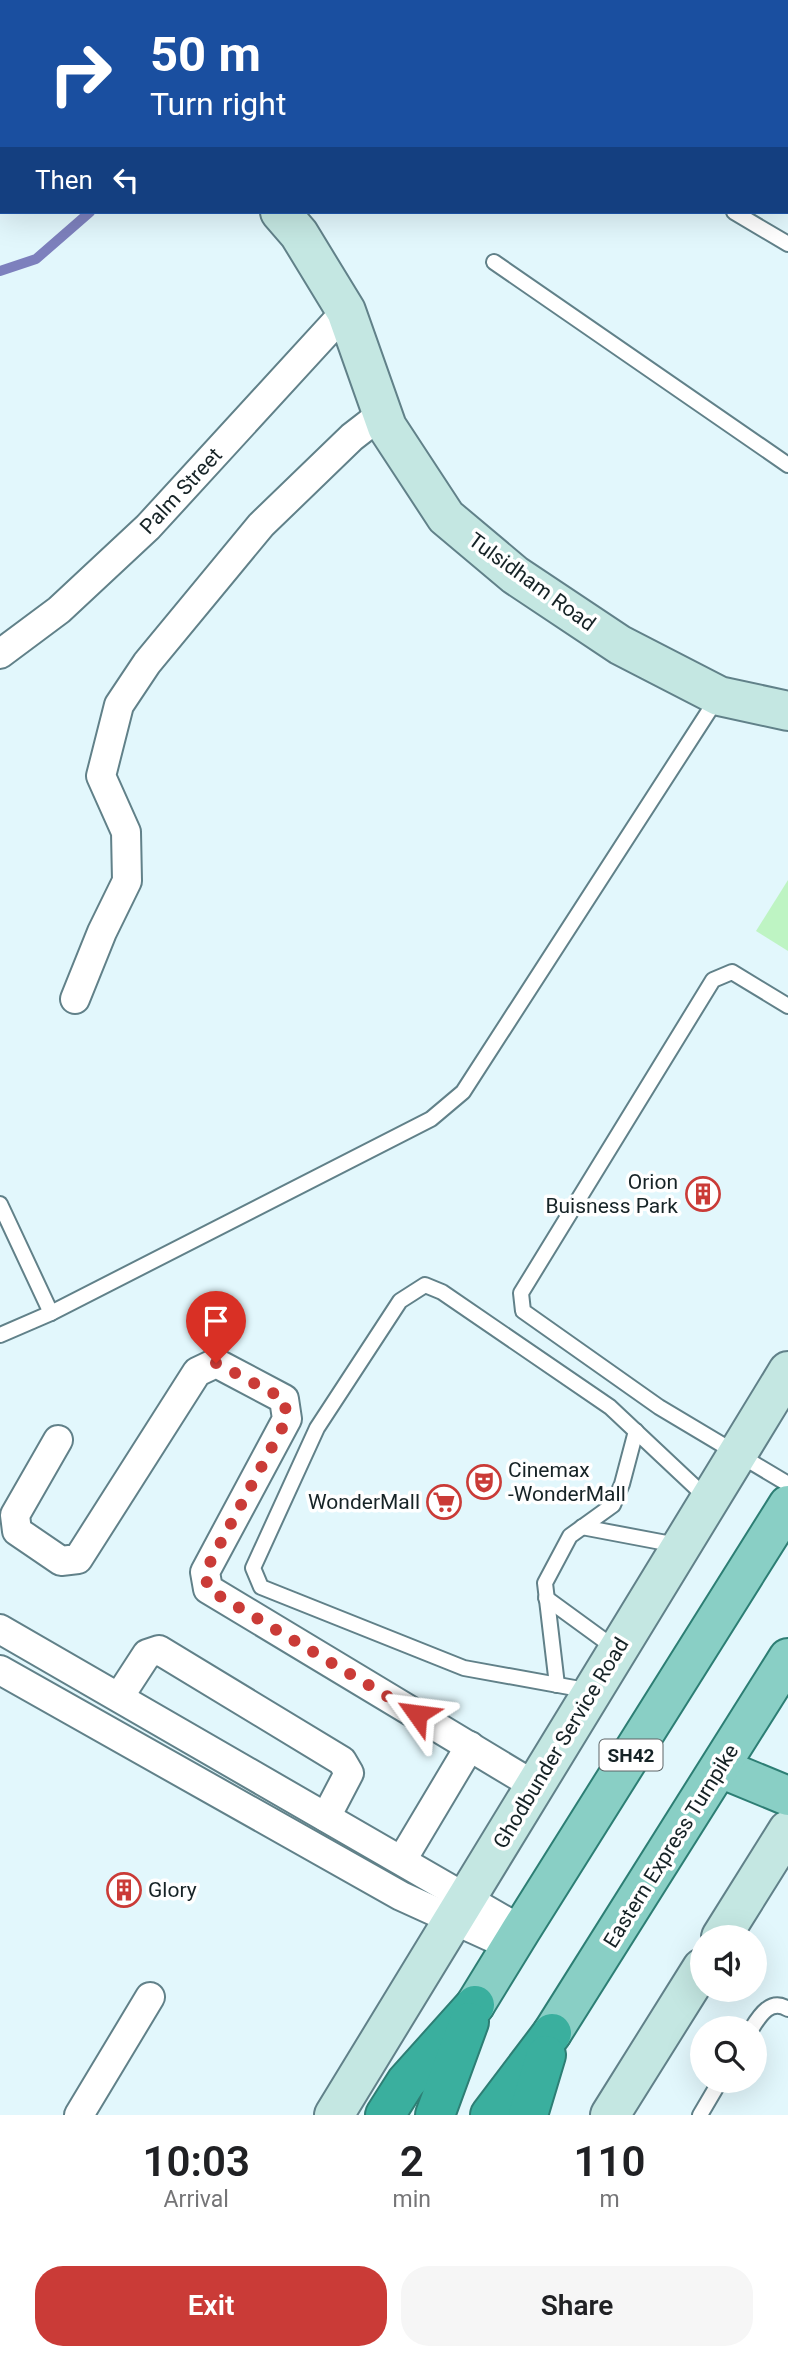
<!DOCTYPE html>
<style>
:root{--surface:#fff;--page:#f6f6f6;--text:#202124;--muted:#757577;--accent:#ca3b37}
body{margin:0;font-family:Roboto,sans-serif;background:var(--page);color:var(--text);height:100vh;display:flex;flex-direction:column;font-size:26px;white-space:nowrap}
*{box-sizing:border-box;margin:0}
p{font-size:23px;color:var(--muted)}
.icon{flex:none;width:38px;height:38px;fill:none;stroke:currentColor;stroke-width:2;stroke-linecap:round;stroke-linejoin:round}
.map{position:relative;height:2115px;overflow:hidden}
.panel{display:flex;flex-direction:column;background:var(--surface);flex:1}
.panel>*{flex:none}
.banner{position:absolute;left:0px;top:0px;width:789px;height:214px;box-shadow:0 7px 28px #0002;background:#1a4fa0;color:#fff;overflow:hidden}
.tools{position:absolute;left:690px;top:1925px;display:grid;gap:14px}
.tools a{display:grid;place-items:center;width:77px;height:77px;border-radius:50%;background:var(--surface);box-shadow:0 7px 28px #0002;font-size:35px}
.pin{position:absolute;display:grid;place-items:center;width:60px;height:60px;color:#fff;margin:-72px -30px;border-radius:50% 50% 50% 0;rotate:-45deg;box-shadow:0 0 7px #0007}
.pin .icon{rotate:45deg}
.me{position:absolute;width:77px;margin:-38px;rotate:301deg;stroke-linejoin:round;filter:drop-shadow(0 0 5px #0008)}
.turn{display:flex;align-items:center;gap:24px;height:147px;padding:0 35px;font-size:32px}
.turn .icon{width:91px;height:91px;stroke-width:2.5}
.turn b{display:block;font-size:49px;line-height:60px}
.then{display:flex;align-items:center;height:66px;padding:0 35px;background:#0003;gap:14px;font-size:26px}
.eta{display:flex;justify-content:space-evenly;align-items:center;height:119px;text-align:center}
.eta b{font-size:42px;font-weight:600;line-height:49px}
.primary-button{display:flex;gap:14px;margin-top:auto;padding:14px 35px}
.primary-button a{flex:1;height:80px;border-radius:28px;background:var(--accent);color:#fff;font-size:28px;font-weight:600;line-height:80px;text-align:center}
.primary-button a+a{background:var(--page);color:var(--text)}
.map>svg:first-child{display:block}
</style>
<div class="map">
<svg width="788" height="2115" viewBox="0 0 788 2115">
<rect width="100%" height="100%" fill="#e2f7fc"/>
<polygon fill="#bef4c3" points="788,880 788,951 756,931"/>
<g fill="none" stroke-linecap="round" stroke-linejoin="round">
<g stroke="#7d80bd" stroke-width="10">
<polyline points="298,2 299,0"/>
<polyline points="0,271 36,259 90,212"/>
</g>
<g stroke="#618189" stroke-width="18">
<g id="lane">
<polyline points="0,170 2,169"/>
<polyline points="734,212 788,244"/>
<polyline points="494,262 788,465"/>
<polyline points="788,1006 732,972 713,980 521,1293 523,1311 659,1407 788,1484"/>
<polyline points="0,1204 51,1313"/>
<polyline points="0,1335 51,1313 431,1119 463,1092 718,697"/>
<polyline points="582,1527 677,1545"/>
<polyline points="546,1598 616,1649"/>
<polyline points="557,1685 545,1583 570,1536 613,1505 622,1484 636,1431"/>
<polyline points="591,1691 464,1668 261,1587 253,1568 317,1428 400,1301 425,1285 442,1292 610,1407 709,1500"/>
<path d="M 752,2028 C 760,2015 771,1998 788,2009"/>
<polyline points="700,2115 720,2081"/>
</g>
</g>
<g stroke="#618189" stroke-width="32">
<g id="street">
<polyline points="0,654 59,610 148,527 346,311"/>
<polyline points="75,999 102,932 127,881 126,832 101,776 119,705 147,663 261,525 352,437 383,413"/>
<polyline points="58,1440 15,1515 17,1531 61,1561 78,1559 197,1372 216,1363 284,1399 287,1419 205,1572 208,1589 535,1786"/>
<polyline points="0,1629 521,1930"/>
<polyline points="0,1670 401,1896 511,1946"/>
<polyline points="119,1697 147,1654 159,1650 342,1761 349,1773 326,1817"/>
<polyline points="402,1860 470,1746"/>
<polyline points="79,2115 150,1997"/>
</g>
</g>
<g stroke="#618189" stroke-width="42">
<g id="secondary">
<polyline points="95,0 96,2"/>
<polyline points="280,212 299,234 346,311 387,427 446,517 515,575 620,645 719,696 788,711"/>
<polyline points="721,1937 788,1830"/>
<polyline points="334,2115 788,1371"/>
<polyline points="610,2115 702,1968"/>
</g>
</g>
<g stroke="#2d7e74" stroke-width="42">
<g id="primary">
<polyline points="720,1768 788,1796"/>
<polyline points="475,2005 521,1930 788,1505"/>
<polyline points="552,2033 788,1658"/>
</g>
</g>
<g stroke="#2d7e74" stroke-width="42">
<g id="highway">
<polyline points="385,2115 406,2082 475,2005"/>
<polyline points="435,2115 469,2022"/>
<polyline points="490,2115 552,2033"/>
<polyline points="528,2115 546,2055"/>
</g>
</g>
<use href="#lane" stroke="#fff" stroke-width="14"/>
<use href="#street" stroke="#fff" stroke-width="28"/>
<use href="#secondary" stroke="#c4e7e2" stroke-width="38"/>
<use href="#primary" stroke="#89cfc5" stroke-width="38"/>
<use href="#highway" stroke="#3aaf9e" stroke-width="38"/>
</g>
<g fill="none" stroke-linecap="round" stroke-linejoin="round">
<polyline stroke="#ca3b37" stroke-width="12" stroke-dasharray="0 21.6" points="216,1363 284,1399 287,1419 205,1572 208,1589 417,1714"/>
</g>
<defs>
<g id="building-ring" transform="scale(1.75)"><circle r="9.5" fill="#fff" stroke="#ca3b37" stroke-width="1.5"/><path d="M-4-6H4V6H1V3H-1V6H-4ZM-2.5-4.3h1.7v1.8h-1.7ZM.8-4.3h1.7v1.8H.8ZM-2.5-1h1.7V.8h-1.7ZM.8-1h1.7V.8H.8Z" fill="#ca3b37"/></g>
<g id="theatre-ring" transform="scale(1.75)"><circle r="9.5" fill="#fff" stroke="#ca3b37" stroke-width="1.5"/><path d="M-5-5.5Q0-4 5-5.5V0Q5 5 0 6Q-5 5-5 0ZM-3.3-2.5H-1v1.5H-3.3ZM1-2.5H3.3v1.5H1ZM-2.8 1Q0 5.5 2.8 1Z" fill="#ca3b37"/></g>
<g id="supermarket-ring" transform="scale(1.75)"><circle r="9.5" fill="#fff" stroke="#ca3b37" stroke-width="1.5"/><path d="M-6-5.5h2.5l.6 2H6L4.5 2H-2.5L-4.4-4H-6ZM-1.5 3.2a1.3 1.3 0 1 0 .1 0ZM3 3.2a1.3 1.3 0 1 0 .1 0Z" fill="#ca3b37"/></g>
</defs>
<g fill-rule="evenodd">
<use href="#building-ring" x="703" y="1194"/>
<use href="#theatre-ring" x="484" y="1482"/>
<use href="#supermarket-ring" x="444" y="1502"/>
<use href="#building-ring" x="124" y="1890"/>
</g>
<g text-anchor="middle" dominant-baseline="central" stroke-width="7" stroke-linejoin="round" paint-order="stroke">
<rect fill="#fff" stroke="#5c6567" stroke-width="2" x="599.5" y="1739.5" width="63" height="31" rx="5"/>
<g font-size="19" font-weight="bold" fill="#162326">
<text x="631" y="1755">SH42</text>
</g>
<g font-size="21" fill="#162326" stroke="#fff">
<text transform="translate(181 491) rotate(-47)">Palm Street</text>
<text transform="translate(532 582) rotate(36)">Tulsidham Road</text>
<text transform="translate(561 1743) rotate(-59)">Ghodbunder Service Road</text>
<text transform="translate(671 1846) rotate(-58)">Eastern Express Turnpike</text>
</g>
<g font-size="21" fill="#162326" stroke="#fff" text-anchor="end">
<text x="678" y="1182">Orion<tspan x="678" dy="24">Buisness Park</tspan></text>
<text x="508" y="1470" text-anchor="start">Cinemax<tspan x="508" dy="24">-WonderMall</tspan></text>
<text x="420" y="1502">WonderMall</text>
<text x="148" y="1890" text-anchor="start">Glory</text>
</g>
</g>
</svg>
<div class="tools">
<a><svg class="icon" aria-label="sound" viewBox="0 0 24 24"><path d="M4 9h4l5-4v14l-5-4H4zM17 9q2 3 0 6"/></svg></a>
<a><svg class="icon" aria-label="search" viewBox="0 0 24 24"><circle cx="10" cy="10" r="6"/><path d="M15 15l6 6"/></svg></a>
</div>
<div class="pin" style="left:216px;top:1363px;background:#d93025"><svg class="icon" aria-label="arrive" viewBox="0 0 24 24"><path d="M6 21V4h12l-3 4 3 4H6"/></svg></div>
<svg class="me" style="left:417px;top:1714px" viewBox="-20 -20 40 40"><path d="M0-17L14 15 0 8-14 15z" fill="#ca3b37" stroke="#fff" stroke-width="4"/></svg>
<div class="banner">
<div class="turn"><svg class="icon" aria-label="right" viewBox="0 0 24 24"><path d="M7 20v-9h11M14 6l5 5-5 5"/></svg><div><b>50 m</b>Turn right</div></div>
<div class="then">Then<svg class="icon" aria-label="left" viewBox="0 0 24 24"><path d="M17 20v-9H6M10 6l-5 5 5 5"/></svg></div>
</div>
</div>
<section class="panel">
<div class="eta">
<div><b>10:03</b><p>Arrival</p></div>
<div><b>2</b><p>min</p></div>
<div><b>110</b><p>m</p></div>
</div>
<div class="primary-button"><a>Exit</a><a>Share</a></div>
</section>
